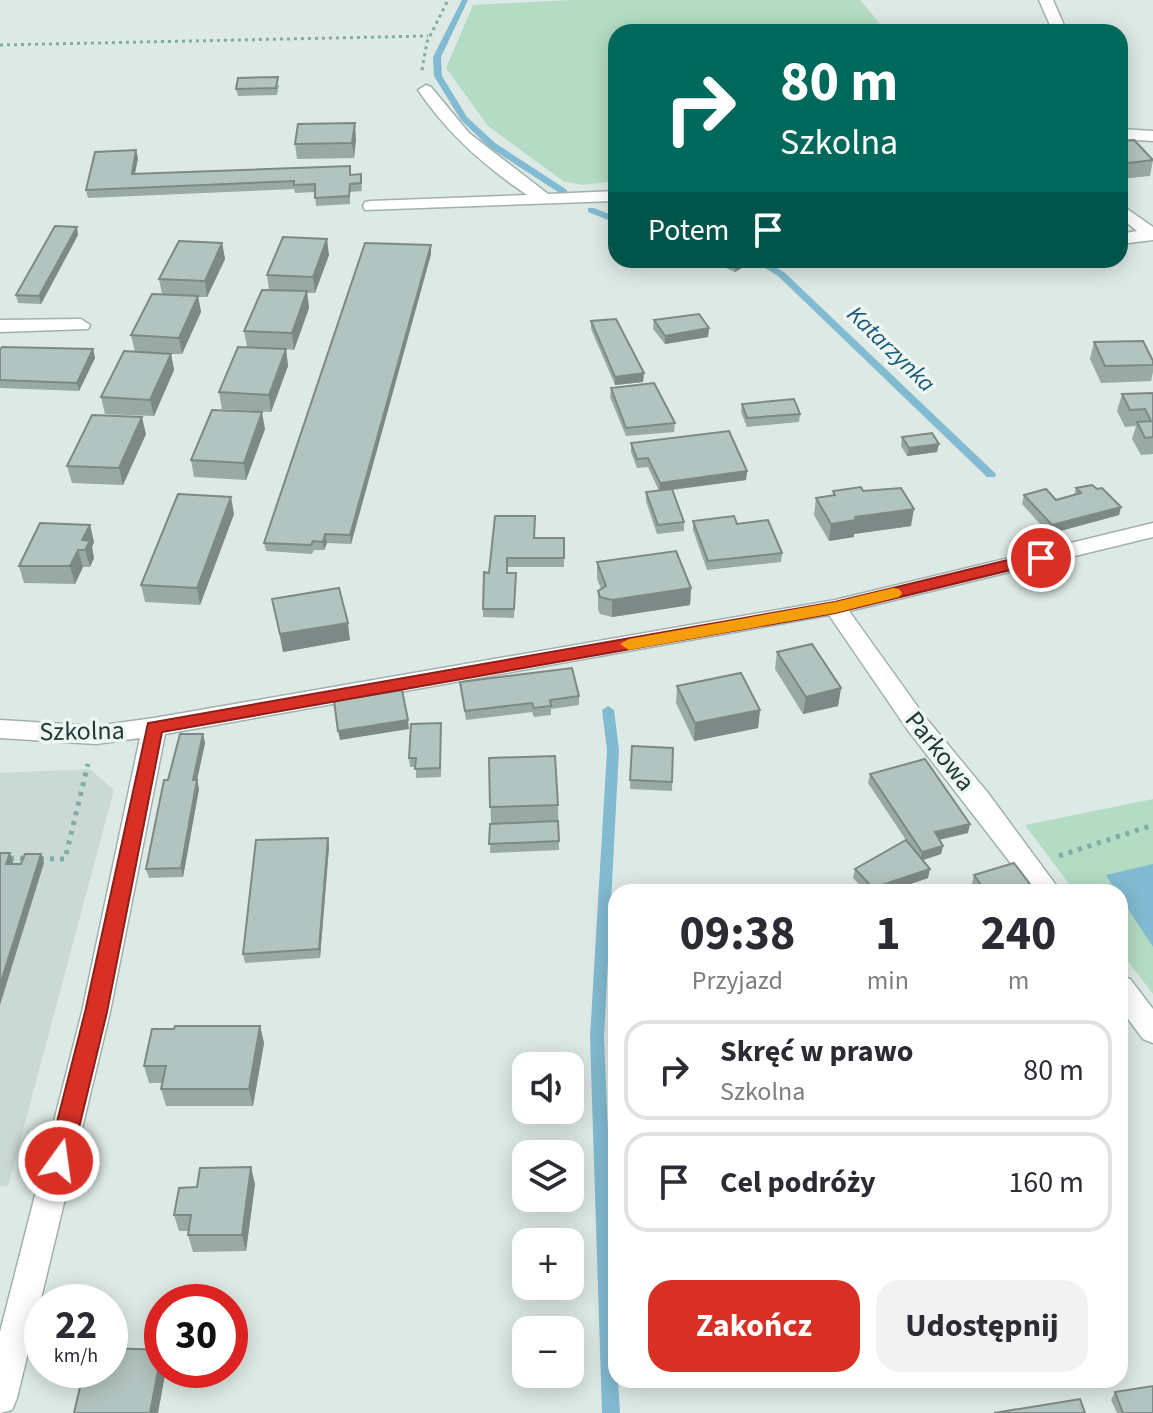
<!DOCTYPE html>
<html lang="pl">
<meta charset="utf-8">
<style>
:root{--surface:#fff;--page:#f2f2f3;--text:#2b2b33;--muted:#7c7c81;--line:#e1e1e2;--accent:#d93025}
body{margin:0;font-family:"Source Sans 3",sans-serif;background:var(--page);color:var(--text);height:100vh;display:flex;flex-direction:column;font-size:30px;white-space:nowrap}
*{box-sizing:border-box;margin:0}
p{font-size:26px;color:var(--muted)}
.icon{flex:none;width:44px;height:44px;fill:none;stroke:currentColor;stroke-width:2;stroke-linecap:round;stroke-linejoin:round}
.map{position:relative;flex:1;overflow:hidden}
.sheet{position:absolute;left:608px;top:884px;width:520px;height:504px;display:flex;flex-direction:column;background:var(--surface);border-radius:24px;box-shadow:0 4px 20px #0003}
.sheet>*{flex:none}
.banner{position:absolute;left:608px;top:24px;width:520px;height:244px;border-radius:24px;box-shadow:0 4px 20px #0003;background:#00695c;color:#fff;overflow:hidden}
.tools{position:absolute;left:512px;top:1052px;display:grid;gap:16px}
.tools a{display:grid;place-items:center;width:72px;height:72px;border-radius:16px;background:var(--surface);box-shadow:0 4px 20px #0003;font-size:40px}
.speed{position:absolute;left:24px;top:1284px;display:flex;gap:16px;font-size:40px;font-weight:700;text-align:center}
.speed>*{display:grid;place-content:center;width:104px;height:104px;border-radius:50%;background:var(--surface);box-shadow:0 4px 20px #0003;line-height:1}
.speed small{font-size:20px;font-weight:400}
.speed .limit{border:12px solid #d22;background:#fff;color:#111}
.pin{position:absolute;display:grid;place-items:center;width:68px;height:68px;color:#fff;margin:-34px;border:4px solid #fff;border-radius:50%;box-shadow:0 2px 8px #0007}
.me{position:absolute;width:88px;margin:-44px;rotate:14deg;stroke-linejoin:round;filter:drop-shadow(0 0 6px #0008)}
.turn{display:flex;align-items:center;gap:28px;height:168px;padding:0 40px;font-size:36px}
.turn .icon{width:104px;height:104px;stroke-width:2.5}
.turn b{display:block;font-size:56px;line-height:68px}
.then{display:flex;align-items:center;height:76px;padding:0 40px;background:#0003;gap:16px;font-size:30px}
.eta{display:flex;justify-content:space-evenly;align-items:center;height:136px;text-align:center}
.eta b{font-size:48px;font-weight:700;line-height:56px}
.action{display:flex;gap:16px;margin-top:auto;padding:16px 40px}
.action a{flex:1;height:92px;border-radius:24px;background:var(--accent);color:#fff;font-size:32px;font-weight:700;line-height:92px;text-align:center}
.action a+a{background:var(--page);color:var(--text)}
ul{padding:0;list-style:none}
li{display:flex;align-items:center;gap:24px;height:100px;margin:0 16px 12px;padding:0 24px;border:4px solid var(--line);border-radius:24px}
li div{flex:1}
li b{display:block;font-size:30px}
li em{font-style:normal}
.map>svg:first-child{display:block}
</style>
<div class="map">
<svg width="1153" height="1413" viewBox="0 0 1153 1413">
<rect width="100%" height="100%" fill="#dde9e5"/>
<polygon fill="#cbd9d4" points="90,769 114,790 8,1186 0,1186 0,773"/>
<g fill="#b4dcc4">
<polygon points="570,0 860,0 887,32 616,32 616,181 583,185 563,181 488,126 446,68 473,5"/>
<polygon points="1153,799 1153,994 1120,951 1120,892 1075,892 1025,825"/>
</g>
<polygon fill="#82bad1" points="1153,864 1153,947 1106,875"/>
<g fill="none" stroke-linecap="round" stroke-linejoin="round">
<g fill="#82bad1" fill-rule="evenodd">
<polygon points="462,0 468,0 441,57 442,76 467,117 495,143 567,190 567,194 561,194 489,147 461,120 434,76 433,57"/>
<polygon points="588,208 594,208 616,217 616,223 588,212"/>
<polygon points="752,260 762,260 784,272 995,473 996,475 995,477 987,477 778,276"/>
<polygon points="608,706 614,710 619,750 604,1037 616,1326 616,1380 618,1380 620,1413 602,1413 590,1037 607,750 602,710"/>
</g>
<g stroke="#a0b1ad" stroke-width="3">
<g id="minor">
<polygon points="1039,0 1053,0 1067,32 1053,32"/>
<path d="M 426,85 L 431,87 L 469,133 L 548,194 L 616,191 L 616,201 L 365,210 L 363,206 L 365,202 L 371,201 L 527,195 C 484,166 447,133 418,90 Z"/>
<polygon points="1120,129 1153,131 1153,141 1120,139"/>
<polygon points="1120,204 1153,227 1153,240 1120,244 1120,234 1137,231 1120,217"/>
<polygon points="81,319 90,325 88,329 0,332 0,320"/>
<polygon points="1153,523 1153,537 849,611 925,717 988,793 1061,892 1033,892 907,729 829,615 165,734 110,1012 17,1398 12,1410 0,1413 0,1332 82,1012 140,738 96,744 0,738 0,720 96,726 154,718 835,600"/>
<polygon points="1120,976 1130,979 1153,1009 1153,1043 1143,1039 1120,1008"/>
</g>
</g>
<g stroke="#7caea5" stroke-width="3" stroke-dasharray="3 4" stroke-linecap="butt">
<polyline points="0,45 428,36"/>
<polyline points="422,70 427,42 448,0"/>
</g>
<g stroke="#7caea5" stroke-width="5" stroke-dasharray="4 6" stroke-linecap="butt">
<polyline points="1059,856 1153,825"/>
<polyline points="0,858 65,859 88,764"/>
</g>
<use href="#minor" fill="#fff" fill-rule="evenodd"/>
</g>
<g fill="#99a9a4">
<polygon points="279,85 277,95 238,96 236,89"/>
<polygon points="356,139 354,158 297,159 295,144"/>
<polygon points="1120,141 1153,160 1150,176 1120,179"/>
<polygon points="138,158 135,174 361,174 362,191 350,192 350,204 316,206 315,192 295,193 294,189 88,198 86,190"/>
<polygon points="78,235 41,304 18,303 16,295"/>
<polygon points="222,243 225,259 207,297 198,297 201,312 182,354 171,354 174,370 154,416 105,414 101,397 135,352 131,335 162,294 159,279"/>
<polygon points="431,254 351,544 327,543 324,550 314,550 312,554 266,551 264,543"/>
<polygon points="329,255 315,293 307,293 309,308 294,350 286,349 288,366 271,412 222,409 219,392 247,347 244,331 269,290 267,275"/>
<polygon points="708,260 747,260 747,265 735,272"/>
<polygon points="947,260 1003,260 950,264"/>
<polygon points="654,320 709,328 708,337 665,344 653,329"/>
<polygon points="591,321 644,373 643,382 615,385 591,329"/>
<polygon points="1094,342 1153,361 1153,372 1151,381 1101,383 1090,359"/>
<polygon points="93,349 95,358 79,391 0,388 0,350"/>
<polygon points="611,388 675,423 674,432 626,436 610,397"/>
<polygon points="1153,393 1153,454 1141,455 1132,439 1136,426 1125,427 1117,411 1122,394"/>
<polygon points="742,404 800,414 799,422 747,427 741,412"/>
<polygon points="265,429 246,480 194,477 191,460"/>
<polygon points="146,434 123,485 72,483 67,466"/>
<polygon points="902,437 937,452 907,456 901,446"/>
<polygon points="631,443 747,471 746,480 673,490 684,522 684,531 657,534 646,501 646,492 659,491 648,467 637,468 631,452"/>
<polygon points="1076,488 1097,489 1121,507 1119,515 1049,534 1022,504 1024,495 1056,500 1074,495"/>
<polygon points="833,491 863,491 911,526 854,534 854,537 829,541 814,515 816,498 833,495"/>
<polygon points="234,514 200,605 145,602 141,585"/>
<polygon points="693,521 737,524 782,553 781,562 707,570 693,530"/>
<polygon points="90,525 94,542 92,547 94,558 90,567 83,567 75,584 24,583 19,566"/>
<polygon points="535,538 564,538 564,567 507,567 508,573 516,573 514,618 483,617 483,609 489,573"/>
<polygon points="597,562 691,588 690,605 612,617 600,614 598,609 598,591 601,589 597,579"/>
<polygon points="272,599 350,640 283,652"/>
<polygon points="777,652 841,688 838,706 803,714 775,669"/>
<polygon points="460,682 579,696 579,705 551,709 551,715 534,717 532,712 466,720"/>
<polygon points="677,686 760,710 758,728 694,741 676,703"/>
<polygon points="441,723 441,777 416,778 416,767 410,767 409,758"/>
<polygon points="203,734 205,743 197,780 199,789 183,877 149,878 146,869 168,780"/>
<polygon points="632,746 673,748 672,791 630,789"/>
<polygon points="489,758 558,805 559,850 490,853 491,824"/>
<polygon points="870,774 968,833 939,840 943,846 941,854 923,860 928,878 887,892 866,892 853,878 855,869 906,840 868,783"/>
<polygon points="328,838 329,847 320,958 245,963 243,954"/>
<polygon points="974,875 1036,892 970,892"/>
<polygon points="260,1026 264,1043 253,1106 166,1106 161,1089 163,1083 149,1083 144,1066"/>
<polygon points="255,1184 246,1251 193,1252 188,1235 188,1231 179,1231 174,1215 197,1187"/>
<polygon points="1115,1392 1153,1413 1117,1413 1111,1400"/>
</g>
<g fill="#7d8986">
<polygon points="355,123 356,139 354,158 352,143"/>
<polygon points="136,150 138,158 133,182 132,174"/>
<polygon points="77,227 78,235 41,304 39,296"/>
<polygon points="327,239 329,255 315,293 313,277"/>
<polygon points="222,243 225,259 207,297 205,281"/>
<polygon points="431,245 431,254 351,544 350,535"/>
<polygon points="742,260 747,260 747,265 735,272 736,263"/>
<polygon points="307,291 309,308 294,350 292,333"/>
<polygon points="198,296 201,312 182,354 179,338"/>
<polygon points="709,328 708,337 665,344 665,336"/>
<polygon points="93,349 95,358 79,391 77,383"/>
<polygon points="286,349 288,366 271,412 269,395"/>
<polygon points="171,354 174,370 154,416 150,400"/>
<polygon points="644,373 643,382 615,385 615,377"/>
<polygon points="262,412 265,429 246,480 244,463"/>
<polygon points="142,417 146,434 123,485 119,468"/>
<polygon points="939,444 937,452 907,456 909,448"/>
<polygon points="747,471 746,480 659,491 660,483"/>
<polygon points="231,497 234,514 200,605 197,588"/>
<polygon points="1121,507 1119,515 1049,534 1052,525"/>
<polygon points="914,509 911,526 854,534 854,537 829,541 831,524 855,517"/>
<polygon points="90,525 94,542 92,547 94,558 90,567 82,540"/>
<polygon points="325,534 327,543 324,550 323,542"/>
<polygon points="78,550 83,567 75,584 70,566"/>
<polygon points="691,588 690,605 612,617 612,600"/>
<polygon points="348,623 350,640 283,652 280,634"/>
<polygon points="841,688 838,706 803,714 806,697"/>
<polygon points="760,710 758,728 694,741 695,723"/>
<polygon points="408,720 409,729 340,740 338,731"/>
<polygon points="203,734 205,743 195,789 193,780"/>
<polygon points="197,780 199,789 183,877 181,868"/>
<polygon points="970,824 968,833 933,841 935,832"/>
<polygon points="328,838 329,847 320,958 319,949"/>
<polygon points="943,846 941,854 920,861 922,852"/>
<polygon points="10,853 13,862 9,873 6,864"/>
<polygon points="41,854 44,863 0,1005 0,985"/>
<polygon points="930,869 928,878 887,892 872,892 873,888"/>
<polygon points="260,1026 264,1043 253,1106 249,1089"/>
<polygon points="251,1167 255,1184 246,1251 242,1235"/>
<polygon points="162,1350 162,1370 166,1370 158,1413 150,1413"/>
</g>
<g fill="#b2c4bf" stroke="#7d8986" stroke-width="2">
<polygon points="278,77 276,88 236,89 238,78"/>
<polygon points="355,123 352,143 295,144 298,124"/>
<polygon points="1134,140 1153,160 1120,164 1120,141"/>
<polygon points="136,150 132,174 350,166 350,175 361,174 361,183 350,184 349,196 315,198 315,184 294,185 294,181 86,190 95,152"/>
<polygon points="55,226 77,227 39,296 16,295"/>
<polygon points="283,237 327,239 313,277 267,275"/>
<polygon points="179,241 222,243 205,281 159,279"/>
<polygon points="365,243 431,245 350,535 325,534 323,542 313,541 311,545 264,543"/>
<polygon points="728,260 742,260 736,263"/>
<polygon points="262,290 307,291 292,333 244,331"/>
<polygon points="152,294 198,296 179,338 131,335"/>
<polygon points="699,314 709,328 665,336 654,320"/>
<polygon points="616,319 644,373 615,377 591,321"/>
<polygon points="1143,341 1153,361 1153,365 1105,366 1094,342"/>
<polygon points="2,347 93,349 77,383 0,380 0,350"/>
<polygon points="238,347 286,349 269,395 219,392"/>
<polygon points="124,351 171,354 150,400 101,397"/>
<polygon points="654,383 675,423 626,428 611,388"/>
<polygon points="1153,393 1153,437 1145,438 1137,422 1151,421 1145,409 1130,410 1122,394"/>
<polygon points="794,399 800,414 747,418 742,404"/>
<polygon points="212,410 262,412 244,463 191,460"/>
<polygon points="92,415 142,417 119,468 67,466"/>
<polygon points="729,431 747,471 660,483 648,458 637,459 631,443"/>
<polygon points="932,433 939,444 909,448 902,437"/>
<polygon points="1092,485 1097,489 1102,488 1121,507 1052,525 1024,495 1046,489 1056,500 1081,493 1076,488"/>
<polygon points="861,487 863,491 901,488 914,509 855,517 856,520 831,524 816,498 835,495 833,491"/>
<polygon points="672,489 684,522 658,525 646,492"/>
<polygon points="178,494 231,497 197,588 141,585"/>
<polygon points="495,516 535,516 534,538 564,538 564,558 507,558 507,573 516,573 514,609 483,609 484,572 489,573"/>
<polygon points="734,516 737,524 768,520 782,553 708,561 693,521"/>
<polygon points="40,523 90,525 82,540 90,541 85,550 78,550 70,566 19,566"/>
<polygon points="676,551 691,588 612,600 600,597 598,591 606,586 597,562"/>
<polygon points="339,588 348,623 280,634 272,599"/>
<polygon points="812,644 841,688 806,697 777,652"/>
<polygon points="572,668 579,696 550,700 551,706 534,708 532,703 465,711 460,682"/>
<polygon points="741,673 760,710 695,723 677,686"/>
<polygon points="402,690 408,720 338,731 334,701"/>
<polygon points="441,723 440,768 415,769 416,758 409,758 411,724"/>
<polygon points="180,734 203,734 193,780 197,780 181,868 146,869 164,780 168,780"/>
<polygon points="632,746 673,748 672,782 630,780"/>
<polygon points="555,756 558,805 490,807 489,758"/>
<polygon points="925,759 970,824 935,832 943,846 922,852 870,774"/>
<polygon points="558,821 559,841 489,844 490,824"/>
<polygon points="328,838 319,949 243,954 256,840"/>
<polygon points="906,840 930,869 873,888 855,869"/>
<polygon points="0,853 10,853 6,864 21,864 25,854 41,854 0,985"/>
<polygon points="1014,863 1036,892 986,892 974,875"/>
<polygon points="175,1026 260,1026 249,1089 161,1089 166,1066 144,1066 152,1029 174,1029"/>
<polygon points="251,1167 242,1235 188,1235 191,1215 174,1215 179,1188 197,1187 200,1168"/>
<polygon points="110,1348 162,1350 150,1413 74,1413 84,1370 110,1370"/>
<polygon points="1153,1386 1153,1413 1123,1413 1115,1392"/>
<polygon points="1080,1399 1085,1413 994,1413"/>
</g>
<polygon fill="#d93025" stroke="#8d1f18" stroke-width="2" points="1041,552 1047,554 1049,558 1047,561 835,613 162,732 107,1012 71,1161 67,1168 59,1171 51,1168 47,1161 85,1012 148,723 835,602"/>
<polygon fill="#f59e0b" points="893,588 899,589 902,593 899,597 835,613 629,650 620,644 629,639 835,602"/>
<g text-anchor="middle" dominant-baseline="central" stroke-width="7" stroke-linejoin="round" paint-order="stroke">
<g font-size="24" font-style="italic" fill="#185975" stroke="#edf6f3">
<text transform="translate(891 349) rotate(44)">Katarzynka</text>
</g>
<g font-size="26" fill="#1e3935" stroke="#edf6f3">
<text transform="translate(82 731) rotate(-1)">Szkolna</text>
<text transform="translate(940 751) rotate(51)">Parkowa</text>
</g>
</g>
</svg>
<div class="tools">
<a><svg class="icon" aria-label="sound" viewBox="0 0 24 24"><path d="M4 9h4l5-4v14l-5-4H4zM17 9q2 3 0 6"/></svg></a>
<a><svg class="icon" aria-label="layers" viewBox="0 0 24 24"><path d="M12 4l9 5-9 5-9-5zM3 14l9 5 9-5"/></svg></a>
<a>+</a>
<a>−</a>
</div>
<div class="speed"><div>22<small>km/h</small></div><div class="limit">30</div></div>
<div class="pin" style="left:1041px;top:558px;background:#d93025"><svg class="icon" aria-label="arrive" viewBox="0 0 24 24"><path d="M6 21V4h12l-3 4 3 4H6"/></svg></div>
<svg class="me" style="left:59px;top:1161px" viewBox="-20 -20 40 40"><circle r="17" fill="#d93025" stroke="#fff" stroke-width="3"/><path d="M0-11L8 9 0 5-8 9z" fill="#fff"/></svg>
<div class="banner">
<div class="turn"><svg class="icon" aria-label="right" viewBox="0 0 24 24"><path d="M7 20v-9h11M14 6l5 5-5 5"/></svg><div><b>80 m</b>Szkolna</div></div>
<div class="then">Potem<svg class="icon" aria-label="arrive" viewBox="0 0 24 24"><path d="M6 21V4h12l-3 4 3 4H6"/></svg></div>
</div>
<section class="sheet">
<div class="eta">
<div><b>09:38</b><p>Przyjazd</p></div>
<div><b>1</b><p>min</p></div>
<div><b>240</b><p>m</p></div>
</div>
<ul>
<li><svg class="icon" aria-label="right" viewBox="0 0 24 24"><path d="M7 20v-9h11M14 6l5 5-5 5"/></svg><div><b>Skręć w prawo</b><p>Szkolna</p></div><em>80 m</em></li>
<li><svg class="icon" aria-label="arrive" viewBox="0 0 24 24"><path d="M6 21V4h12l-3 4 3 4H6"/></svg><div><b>Cel podróży</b></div><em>160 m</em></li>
</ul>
<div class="action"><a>Zakończ</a><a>Udostępnij</a></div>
</section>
</div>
